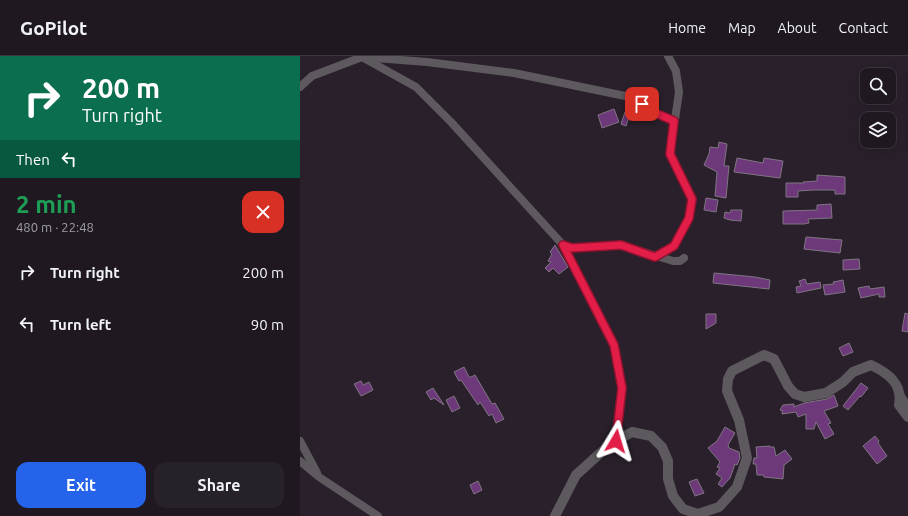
<!DOCTYPE html>
<meta charset="utf-8">
<style>
:root{--surface:#1f1820;--page:#272129;--text:#f1f3f6;--muted:#a1a0a5;--line:#3c373e;--accent:#2563eb}
body{margin:0;font-family:Ubuntu,sans-serif;background:var(--page);color:var(--text);height:100vh;display:flex;flex-direction:column;font-size:15px;white-space:nowrap}
*{box-sizing:border-box;margin:0}
p{font-size:13px;color:var(--muted)}
.icon{flex:none;width:22px;height:22px;fill:none;stroke:currentColor;stroke-width:2;stroke-linecap:round;stroke-linejoin:round}
.map{position:relative;flex:1;overflow:hidden}
.drawer{display:flex;flex-direction:column;background:var(--surface);width:300px}
.drawer>*{flex:none}
.hud{background:#0b6e4f;color:#fff;overflow:hidden}
.tools{position:absolute;left:560px;top:12px;display:grid;gap:8px}
.tools a{display:grid;place-items:center;width:36px;height:36px;border-radius:8px;background:var(--surface);box-shadow:0 4px 16px #0002,0 0 0 1px var(--line);font-size:20px}
.pin{position:absolute;display:grid;place-items:center;width:34px;height:34px;color:#fff;margin:-17px;border-radius:8px;box-shadow:0 2px 6px #0006}
.me{position:absolute;width:44px;margin:-22px;rotate:7deg;stroke-linejoin:round;filter:drop-shadow(0 0 3px #0008)}
.turn{display:flex;align-items:center;gap:14px;height:84px;padding:0 16px;font-size:18px}
.turn .icon{width:52px;height:52px;stroke-width:2.5}
.turn b{display:block;font-size:28px;line-height:34px}
.then{display:flex;align-items:center;height:38px;padding:0 16px;background:#0003;gap:8px;font-size:15px}
.round{display:grid;place-items:center;flex:none;width:42px;height:42px;border-radius:12px;background:var(--page)}
.summary{display:flex;align-items:center;justify-content:space-between;height:68px;padding:0 16px}
h1{font-size:24px;font-weight:700;line-height:30px;color:#1e9e55}
.action{display:flex;gap:8px;margin-top:auto;padding:8px 16px}
.action a{flex:1;height:46px;border-radius:12px;background:var(--accent);color:#fff;font-size:16px;font-weight:700;line-height:46px;text-align:center}
.action a+a{background:var(--page);color:var(--text)}
ul{padding:0;list-style:none}
li{display:flex;align-items:center;gap:12px;height:52px;padding:0 16px}
li div{flex:1}
li b{display:block;font-size:15px}
li em{font-style:normal}
header{display:flex;align-items:center;gap:24px;box-sizing:border-box;height:56px;padding:0 20px;background:var(--surface);border-bottom:1px solid var(--line)}
header strong{font-size:19px}
nav{display:flex;gap:22px;margin-inline-start:auto;font-size:14px}
main{display:flex;flex:1;min-height:0}
.map>svg:first-child{display:block}
</style>
<header>
<strong>GoPilot</strong>
<nav><a>Home</a><a>Map</a><a>About</a><a>Contact</a></nav>
</header>
<main>
<section class="drawer">
<div class="hud">
<div class="turn"><svg class="icon" aria-label="right" viewBox="0 0 24 24"><path d="M7 20v-9h11M14 6l5 5-5 5"/></svg><div><b>200 m</b>Turn right</div></div>
<div class="then">Then<svg class="icon" aria-label="left" viewBox="0 0 24 24"><path d="M17 20v-9H6M10 6l-5 5 5 5"/></svg></div>
</div>
<div class="summary"><div><h1>2 min</h1><p>480 m · 22:48</p></div><a class="round" style="background:#d93025;color:#fff"><svg class="icon" aria-label="close" viewBox="0 0 24 24"><path d="M6 6l12 12M18 6L6 18"/></svg></a></div>
<ul>
<li><svg class="icon" aria-label="right" viewBox="0 0 24 24"><path d="M7 20v-9h11M14 6l5 5-5 5"/></svg><div><b>Turn right</b></div><em>200 m</em></li>
<li><svg class="icon" aria-label="left" viewBox="0 0 24 24"><path d="M17 20v-9H6M10 6l-5 5 5 5"/></svg><div><b>Turn left</b></div><em>90 m</em></li>
</ul>
<div class="action"><a>Exit</a><a>Share</a></div>
</section>
<div class="map">
<svg width="608" height="460" viewBox="0 0 608 460">
<rect width="100%" height="100%" fill="#29202b"/>
<g fill="#6e397b" stroke="#7f7582">
<polygon points="314,53 319,66 302,72 298,59"/>
<polygon points="325,56 330,58 326,70 321,68"/>
<polygon points="419,86 427,88 424,110 429,110 426,142 415,140 417,116 404,109 409,98 410,91 418,92"/>
<polygon points="437,102 463,107 464,102 483,105 480,122 434,116"/>
<polygon points="517,119 545,121 545,138 535,138 535,134 513,134 498,135 498,141 486,141 486,127 504,127 503,126 517,125"/>
<polygon points="406,142 418,144 416,156 404,154"/>
<polygon points="531,148 532,162 508,163 509,167 504,168 483,168 483,155 517,154 517,149"/>
<polygon points="431,154 442,154 441,165 430,164 424,162 425,156 430,157"/>
<polygon points="506,181 542,184 540,197 504,193"/>
<polygon points="255,189 268,211 259,218 253,212 249,216 245,212 251,206 248,205 252,198 250,196"/>
<polygon points="559,203 560,213 543,214 543,204"/>
<polygon points="414,217 455,221 470,224 469,233 413,227"/>
<polygon points="505,223 507,228 520,226 521,232 497,237 496,231 501,230 499,225"/>
<polygon points="543,224 545,236 525,239 523,229 534,228 533,226"/>
<polygon points="569,230 570,233 584,231 585,241 579,241 579,238 561,242 558,232"/>
<polygon points="605,257 608,258 608,276 602,275"/>
<polygon points="406,258 416,258 416,267 406,273"/>
<polygon points="549,287 553,296 543,300 539,292"/>
<polygon points="164,311 169,321 171,321 175,319 192,348 195,347 204,363 196,367 192,358 189,360 180,346 178,349 161,324 159,325 154,316"/>
<polygon points="61,325 63,329 69,326 73,334 61,340 54,328"/>
<polygon points="561,327 568,332 561,341 560,340 548,354 543,350"/>
<polygon points="133,332 144,349 134,342 131,344 126,336"/>
<polygon points="534,339 538,350 524,355 531,367 528,368 534,378 525,383 516,366 514,373 506,373 506,358 498,361 496,356 482,358 482,356 483,355 480,354 483,349 494,348 494,351 504,347 527,343"/>
<polygon points="154,340 160,352 152,356 146,344"/>
<polygon points="425,371 435,377 428,389 429,392 439,396 440,402 437,409 435,408 430,422 422,431 418,428 422,422 416,418 420,412 417,411 420,406 408,392 417,385"/>
<polygon points="575,380 579,385 578,387 587,400 577,408 563,390"/>
<polygon points="470,390 470,391 474,391 476,400 485,394 492,403 484,409 483,423 464,421 463,419 457,419 456,408 453,408 454,402 457,402 456,391"/>
<polygon points="397,423 404,437 395,440 389,426"/>
<polygon points="178,425 182,434 174,438 170,429"/>
</g>
<g fill="none" stroke-linecap="round" stroke-linejoin="round">
<g stroke="#5d595e" stroke-width="8">
<polyline points="62,1 116,31 151,66 263,189 314,289 322,332 316,385"/>
<polyline points="0,31 12,20 62,1 127,6 214,17 330,41 353,56 374,65"/>
<polyline points="263,189 272,192 321,189 373,205 380,205 384,202"/>
<polyline points="355,201 374,190 380,179 389,162 392,143 370,98 379,36 376,15 368,0"/>
<polyline points="601,340 608,351"/>
<polyline points="0,385 17,417"/>
<polyline points="0,405 19,421 78,460"/>
</g>
<path stroke="#5d595e" stroke-width="10" d="M 255,460 L 276,419 L 308,390 L 332,376 L 351,380 L 362,391 L 368,405 L 368,423 L 373,440 L 383,453 L 398,458 L 419,451 L 437,431 L 447,402 L 439,364 L 427,335 L 428,323 L 432,315 L 464,299 L 474,303 L 488,330 L 495,338 L 504,341 L 526,337 L 543,326 L 553,316 L 571,309 C 588,317 603,328 599,349 L 608,361"/>
</g>
<g fill="none" stroke-linecap="round" stroke-linejoin="round">
<g stroke="#92132f" stroke-width="10">
<polyline id="route" points="316,385 322,332 314,289 263,189 272,192 321,189 355,201 374,190 389,162 392,143 370,98 374,65 353,56 342,48"/>
</g>
<use href="#route" stroke="#e11d48" stroke-width="7"/>
</g>
</svg>
<div class="tools">
<a><svg class="icon" aria-label="search" viewBox="0 0 24 24"><circle cx="10" cy="10" r="6"/><path d="M15 15l6 6"/></svg></a>
<a><svg class="icon" aria-label="layers" viewBox="0 0 24 24"><path d="M12 4l9 5-9 5-9-5zM3 14l9 5 9-5"/></svg></a>
</div>
<div class="pin" style="left:342px;top:48px;background:#d93025"><svg class="icon" aria-label="arrive" viewBox="0 0 24 24"><path d="M6 21V4h12l-3 4 3 4H6"/></svg></div>
<svg class="me" style="left:316px;top:385px" viewBox="-20 -20 40 40"><path d="M0-17L14 15 0 8-14 15z" fill="#e11d48" stroke="#fff" stroke-width="4"/></svg>
</div>
</main>
